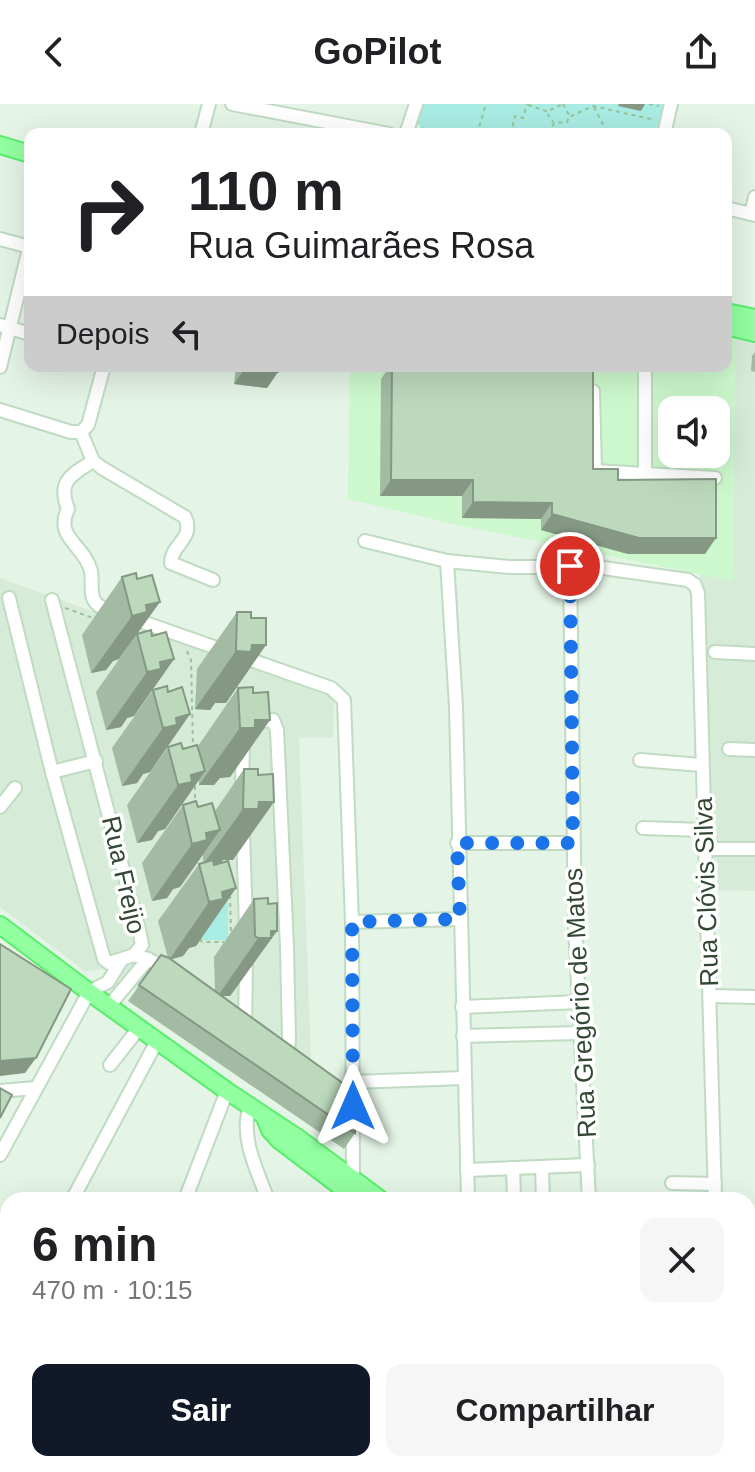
<!DOCTYPE html>
<html lang="pt">
<meta charset="utf-8">
<style>
:root{--surface:#fff;--page:#f6f6f6;--text:#202124;--muted:#757577;--accent:#111827}
body{margin:0;font-family:Arial,sans-serif;background:var(--page);color:var(--text);height:100vh;display:flex;flex-direction:column;font-size:30px;white-space:nowrap}
*{box-sizing:border-box;margin:0}
p{font-size:26px;color:var(--muted)}
.icon{flex:none;width:44px;height:44px;fill:none;stroke:currentColor;stroke-width:2;stroke-linecap:round;stroke-linejoin:round}
.map{position:relative;flex:1;overflow:hidden}
.details{position:absolute;left:0px;top:1088px;width:756px;height:280px;display:flex;flex-direction:column;background:var(--surface);border-radius:24px 24px 0 0;box-shadow:0 8px 32px #0002}
.details>*{flex:none}
.hud{position:absolute;left:24px;top:24px;width:708px;height:244px;border-radius:16px;box-shadow:0 8px 32px #0002;background:#fff;color:var(--text);overflow:hidden}
.fabs{position:absolute;left:658px;top:292px;display:grid;gap:16px}
.fabs a{display:grid;place-items:center;width:72px;height:72px;border-radius:16px;background:var(--surface);box-shadow:0 8px 32px #0002;font-size:40px}
.pin{position:absolute;display:grid;place-items:center;width:68px;height:68px;color:#fff;margin:-34px;border:4px solid #fff;border-radius:50%;box-shadow:0 2px 8px #0007}
.me{position:absolute;width:88px;margin:-44px;rotate:0deg;stroke-linejoin:round;filter:drop-shadow(0 0 6px #0008)}
.turn{display:flex;align-items:center;gap:28px;height:168px;padding:0 32px;font-size:36px}
.turn .icon{width:104px;height:104px;stroke-width:2.5}
.turn b{display:block;font-size:56px;line-height:68px}
.then{display:flex;align-items:center;height:76px;padding:0 32px;background:#0003;gap:16px;font-size:30px}
.round{display:grid;place-items:center;flex:none;width:84px;height:84px;border-radius:16px;background:var(--page)}
.summary{display:flex;align-items:center;justify-content:space-between;height:136px;padding:0 32px}
h1{font-size:48px;font-weight:600;line-height:60px}
.button{display:flex;gap:16px;margin-top:auto;padding:16px 32px}
.button a{flex:1;height:92px;border-radius:16px;background:var(--accent);color:#fff;font-size:32px;font-weight:600;line-height:92px;text-align:center}
.button a+a{background:var(--page);color:var(--text)}
header{display:flex;justify-content:space-between;align-items:center;height:104px;padding:0 32px;background:var(--surface);font-size:36px;font-weight:600}
.map>svg:first-child{display:block}
</style>
<header><svg class="icon" aria-label="back" viewBox="0 0 24 24"><path d="M15 5l-7 7 7 7"/></svg>GoPilot<svg class="icon" aria-label="share" viewBox="0 0 24 24"><path d="M12 15V3M7 8l5-5 5 5M5 13v7h14v-7"/></svg></header>
<div class="map">
<svg width="755" height="1368" viewBox="0 0 755 1368">
<rect width="100%" height="100%" fill="#e4f4e6"/>
<g fill="#d6ecd8">
<polygon points="735,232 755,236 755,787 714,786 700,470 733,476"/>
<polygon points="0,474 334,594 333,633 299,634 312,981 137,886 105,865 86,868 0,803"/>
<polygon points="462,1360 594,1360 593,1368 461,1368"/>
</g>
<path fill="#cdf8cd" fill-rule="evenodd" d="M 726,232 L 735,232 L 733,477 L 462,422 L 348,395 L 350,262 L 726,262 ZM 672,306 L 716,306 L 716,350 L 672,350 Z"/>
<g fill="#a9ece3">
<polygon points="423,0 664,0 658,30 423,30 417,17"/>
<polygon points="228,795 228,836 201,836 201,796"/>
</g>
<polygon fill="#dde4dd" points="604,1360 703,1361 713,1368 604,1368"/>
<g fill="none" stroke-linecap="round" stroke-linejoin="round">
<g stroke="#c0dbc2" stroke-width="16">
<g id="minor">
<polyline points="232,0 389,30"/>
<polyline points="201,30 209,0"/>
<polyline points="406,30 416,0"/>
<polyline points="664,30 671,0"/>
<polyline points="726,104 755,111"/>
<polyline points="751,110 755,93"/>
<polyline points="0,135 30,143"/>
<polyline points="0,221 30,230"/>
<polyline points="645,262 645,371"/>
<polyline points="0,263 30,141"/>
<polyline points="593,287 595,367 715,374"/>
<polyline points="0,306 71,328 81,328"/>
<path d="M 81,328 L 93,357 L 102,364 L 185,413 C 195,435 171,440 171,459 L 213,476"/>
<polyline points="81,328 88,321 104,262"/>
<path d="M 93,357 C 71,371 57,377 68,405 C 54,434 84,440 91,467 C 93,477 89,492 96,499 C 100,504 108,506 114,507"/>
<polyline points="365,437 447,457 509,463 596,463 688,476 695,481 698,489 715,1096"/>
<polyline points="447,457 456,603 468,1096"/>
<polyline points="570,462 575,822 589,1096"/>
<polyline points="9,494 52,668 104,855 109,859 134,851 142,841 140,830 52,496"/>
<polyline points="131,514 331,584 344,596 352,818 353,1075"/>
<polyline points="715,548 755,550"/>
<polyline points="253,618 273,616 277,626 287,843 289,935 288,946 279,948"/>
<polyline points="729,645 755,646"/>
<polyline points="640,656 701,661"/>
<polyline points="52,668 96,657"/>
<polyline points="242,682 243,640"/>
<polyline points="0,703 15,684"/>
<polyline points="643,724 703,726"/>
<polyline points="243,728 246,822"/>
<polyline points="457,739 573,739"/>
<polyline points="704,745 755,745"/>
<polyline points="352,818 460,815"/>
<polyline points="134,851 148,855 168,866"/>
<polyline points="710,892 755,893"/>
<polyline points="109,902 148,855"/>
<polyline points="462,903 579,898"/>
<polyline points="245,924 246,856"/>
<polyline points="463,932 579,929"/>
<polyline points="110,961 139,924"/>
<polyline points="353,978 464,974"/>
<polyline points="0,987 35,984"/>
<path d="M 250,1003 C 239,1033 258,1068 268,1096"/>
<polyline points="0,1051 89,888 108,878 122,855"/>
<polyline points="542,1063 543,1096"/>
<polyline points="513,1064 514,1096"/>
<polyline points="467,1066 588,1061"/>
<polyline points="672,1079 715,1080"/>
<polyline points="72,1096 157,937"/>
<polyline points="185,1096 227,987"/>
<polyline points="748,1128 755,1128"/>
<polyline points="0,1225 8,1211"/>
<polyline points="180,1360 183,1368"/>
<polyline points="325,1360 327,1368"/>
<polyline points="390,1360 390,1368"/>
<polyline points="10,1368 13,1360"/>
<polyline points="206,1368 225,1364"/>
</g>
</g>
<g stroke="#58ee6a" stroke-width="20">
<g id="major">
<polyline points="0,41 30,50"/>
<polyline points="726,208 755,214"/>
<polyline points="726,222 755,229"/>
<polyline points="0,821 89,888 227,987 298,1034 381,1096"/>
<polyline points="265,1014 270,1026 279,1036 358,1096"/>
<polyline points="726,1360 737,1368"/>
<polyline points="748,1360 755,1365"/>
</g>
</g>
<g stroke="#96c399" stroke-width="2" stroke-dasharray="4 4" stroke-linecap="butt">
<polyline points="563,0 569,11"/>
<polyline points="649,0 659,2"/>
<polyline points="528,1 549,8 548,11 553,18"/>
<polyline points="594,3 608,30"/>
<polyline points="550,6 563,0"/>
<polyline points="422,24 428,30"/>
<polyline points="477,30 486,0"/>
<polyline points="511,30 515,12 523,14 527,0"/>
<polyline points="550,30 554,19 567,18 569,13 593,2 655,16"/>
<polyline points="585,30 586,27 597,30"/>
<polyline points="638,30 652,24"/>
<polyline points="65,504 93,514"/>
<polyline points="187,547 191,556 193,644"/>
<polyline points="195,682 195,700"/>
<polyline points="230,791 231,829"/>
<polyline points="200,835 202,838 224,838"/>
</g>
<use href="#minor" stroke="#fff" stroke-width="12"/>
<use href="#major" stroke="#92ffa1" stroke-width="16"/>
</g>
<g fill="#a2bba2">
<polygon points="755,248 755,268 751,267 752,252"/>
<polygon points="236,262 279,262 278,268 267,284 234,280"/>
<polygon points="390,262 552,262 593,365 618,376 705,450 628,450 541,426 541,415 462,414 462,392 380,392 381,275"/>
<polygon points="152,471 119,555 113,557 106,566 91,569 82,531 122,473 137,475"/>
<polygon points="237,508 251,514 226,599 215,599 210,606 195,605 197,565"/>
<polygon points="137,530 152,532 174,555 134,612 127,614 121,623 106,626 96,588"/>
<polygon points="238,584 253,589 270,616 230,673 220,674 214,681 199,681 199,676 165,725 158,727 152,736 137,739 127,701 168,643 183,645 198,642"/>
<polygon points="153,586 168,588 190,610 150,668 143,670 137,679 122,682 112,644"/>
<polygon points="244,665 258,665 233,756 223,756 220,760 236,784 196,842 189,844 183,852 170,855 215,887 214,853 254,795 268,800 277,799 236,884 230,892 221,892 355,1029 344,1045 128,897 161,851 168,854 158,817 199,760 203,759 203,751 180,783 173,785 167,794 152,797 142,759 183,701 215,707"/>
<polygon points="490,1360 526,1360 515,1368 493,1368 488,1362"/>
</g>
<g fill="#849884">
<polygon points="619,0 645,0 641,7 618,2"/>
<polygon points="245,264 278,268 267,284 234,280"/>
<polygon points="391,376 473,376 462,392 380,392"/>
<polygon points="473,398 552,399 541,415 462,414"/>
<polygon points="552,410 716,434 705,450 628,450 541,426"/>
<polygon points="160,498 119,555 113,557 106,566 91,569 132,512 146,501"/>
<polygon points="252,541 266,541 226,599 215,599 210,606 195,605 236,547"/>
<polygon points="174,555 134,612 127,614 121,623 106,626 147,568 160,558"/>
<polygon points="190,610 150,668 143,670 137,679 122,682 163,624 176,614"/>
<polygon points="255,616 270,616 230,673 220,674 214,681 199,681 240,624"/>
<polygon points="205,667 165,725 158,727 152,736 137,739 178,681 191,671"/>
<polygon points="259,698 274,698 233,756 223,756 218,763 202,762 243,705"/>
<polygon points="220,726 180,783 173,785 167,794 152,797 192,740 206,729"/>
<polygon points="236,784 196,842 189,844 183,852 169,856 209,798 222,788"/>
<polygon points="271,827 277,827 236,884 230,892 218,892 258,834"/>
<polygon points="36,954 25,969 0,972 0,957"/>
<polygon points="513,1360 526,1360 515,1368 508,1368"/>
</g>
<g fill="#bcd9bc" stroke="#849884" stroke-width="2">
<polygon points="245,262 279,262 278,268 245,264"/>
<polygon points="392,262 593,263 593,365 618,365 618,376 716,375 716,434 639,434 552,410 552,399 473,398 473,376 391,376"/>
<polygon points="136,469 137,475 152,471 160,498 146,501 147,508 132,512 122,473"/>
<polygon points="237,508 251,508 251,514 266,514 266,541 252,541 251,548 236,547"/>
<polygon points="151,526 152,532 166,528 174,555 160,558 161,565 147,568 137,530"/>
<polygon points="167,582 168,588 182,583 190,610 176,614 177,621 163,624 153,586"/>
<polygon points="253,583 253,589 268,588 270,616 255,616 255,624 240,624 238,584"/>
<polygon points="181,639 183,645 197,641 205,667 191,671 192,678 178,681 168,643"/>
<polygon points="244,665 258,665 258,671 273,670 274,698 259,698 258,705 243,705"/>
<polygon points="196,697 198,703 212,699 220,726 206,729 207,736 192,740 183,701"/>
<polygon points="213,756 214,761 228,757 236,784 222,788 223,795 209,798 199,760"/>
<polygon points="268,794 268,800 277,799 277,827 271,827 271,834 258,834 255,832 254,795"/>
<polygon points="0,840 71,885 36,954 0,957"/>
<polygon points="161,851 169,854 355,988 355,1029 139,881"/>
<polygon points="0,984 12,991 0,1014"/>
<polygon points="540,1360 576,1360 565,1368 529,1368"/>
</g>
<g fill="none" stroke-linecap="round" stroke-linejoin="round">
<polyline stroke="#1a73e8" stroke-width="14" stroke-dasharray="0 25.2" points="353,1002 352,818 460,815 457,739 573,739 570,462"/>
</g>
<g text-anchor="middle" dominant-baseline="central" stroke-width="7" stroke-linejoin="round" paint-order="stroke">
<g font-size="26" fill="#334734" stroke="#fff">
<text transform="translate(124 771) rotate(77)">Rua Freijo</text>
<text transform="translate(706 788) rotate(-92)">Rua Clóvis Silva</text>
<text transform="translate(580 899) rotate(-93)">Rua Gregório de Matos</text>
</g>
</g>
</svg>
<div class="fabs">
<a><svg class="icon" aria-label="sound" viewBox="0 0 24 24"><path d="M4 9h4l5-4v14l-5-4H4zM17 9q2 3 0 6"/></svg></a>
</div>
<div class="pin" style="left:570px;top:462px;background:#d93025"><svg class="icon" aria-label="arrive" viewBox="0 0 24 24"><path d="M6 21V4h12l-3 4 3 4H6"/></svg></div>
<svg class="me" style="left:353px;top:1002px" viewBox="-20 -20 40 40"><path d="M0-17L14 15 0 8-14 15z" fill="#1a73e8" stroke="#fff" stroke-width="4"/></svg>
<div class="hud">
<div class="turn"><svg class="icon" aria-label="right" viewBox="0 0 24 24"><path d="M7 20v-9h11M14 6l5 5-5 5"/></svg><div><b>110 m</b>Rua Guimarães Rosa</div></div>
<div class="then">Depois<svg class="icon" aria-label="left" viewBox="0 0 24 24"><path d="M17 20v-9H6M10 6l-5 5 5 5"/></svg></div>
</div>
<section class="details">
<div class="summary"><div><h1>6 min</h1><p>470 m · 10:15</p></div><a class="round"><svg class="icon" aria-label="close" viewBox="0 0 24 24"><path d="M6 6l12 12M18 6L6 18"/></svg></a></div>
<div class="button"><a>Sair</a><a>Compartilhar</a></div>
</section>
</div>
